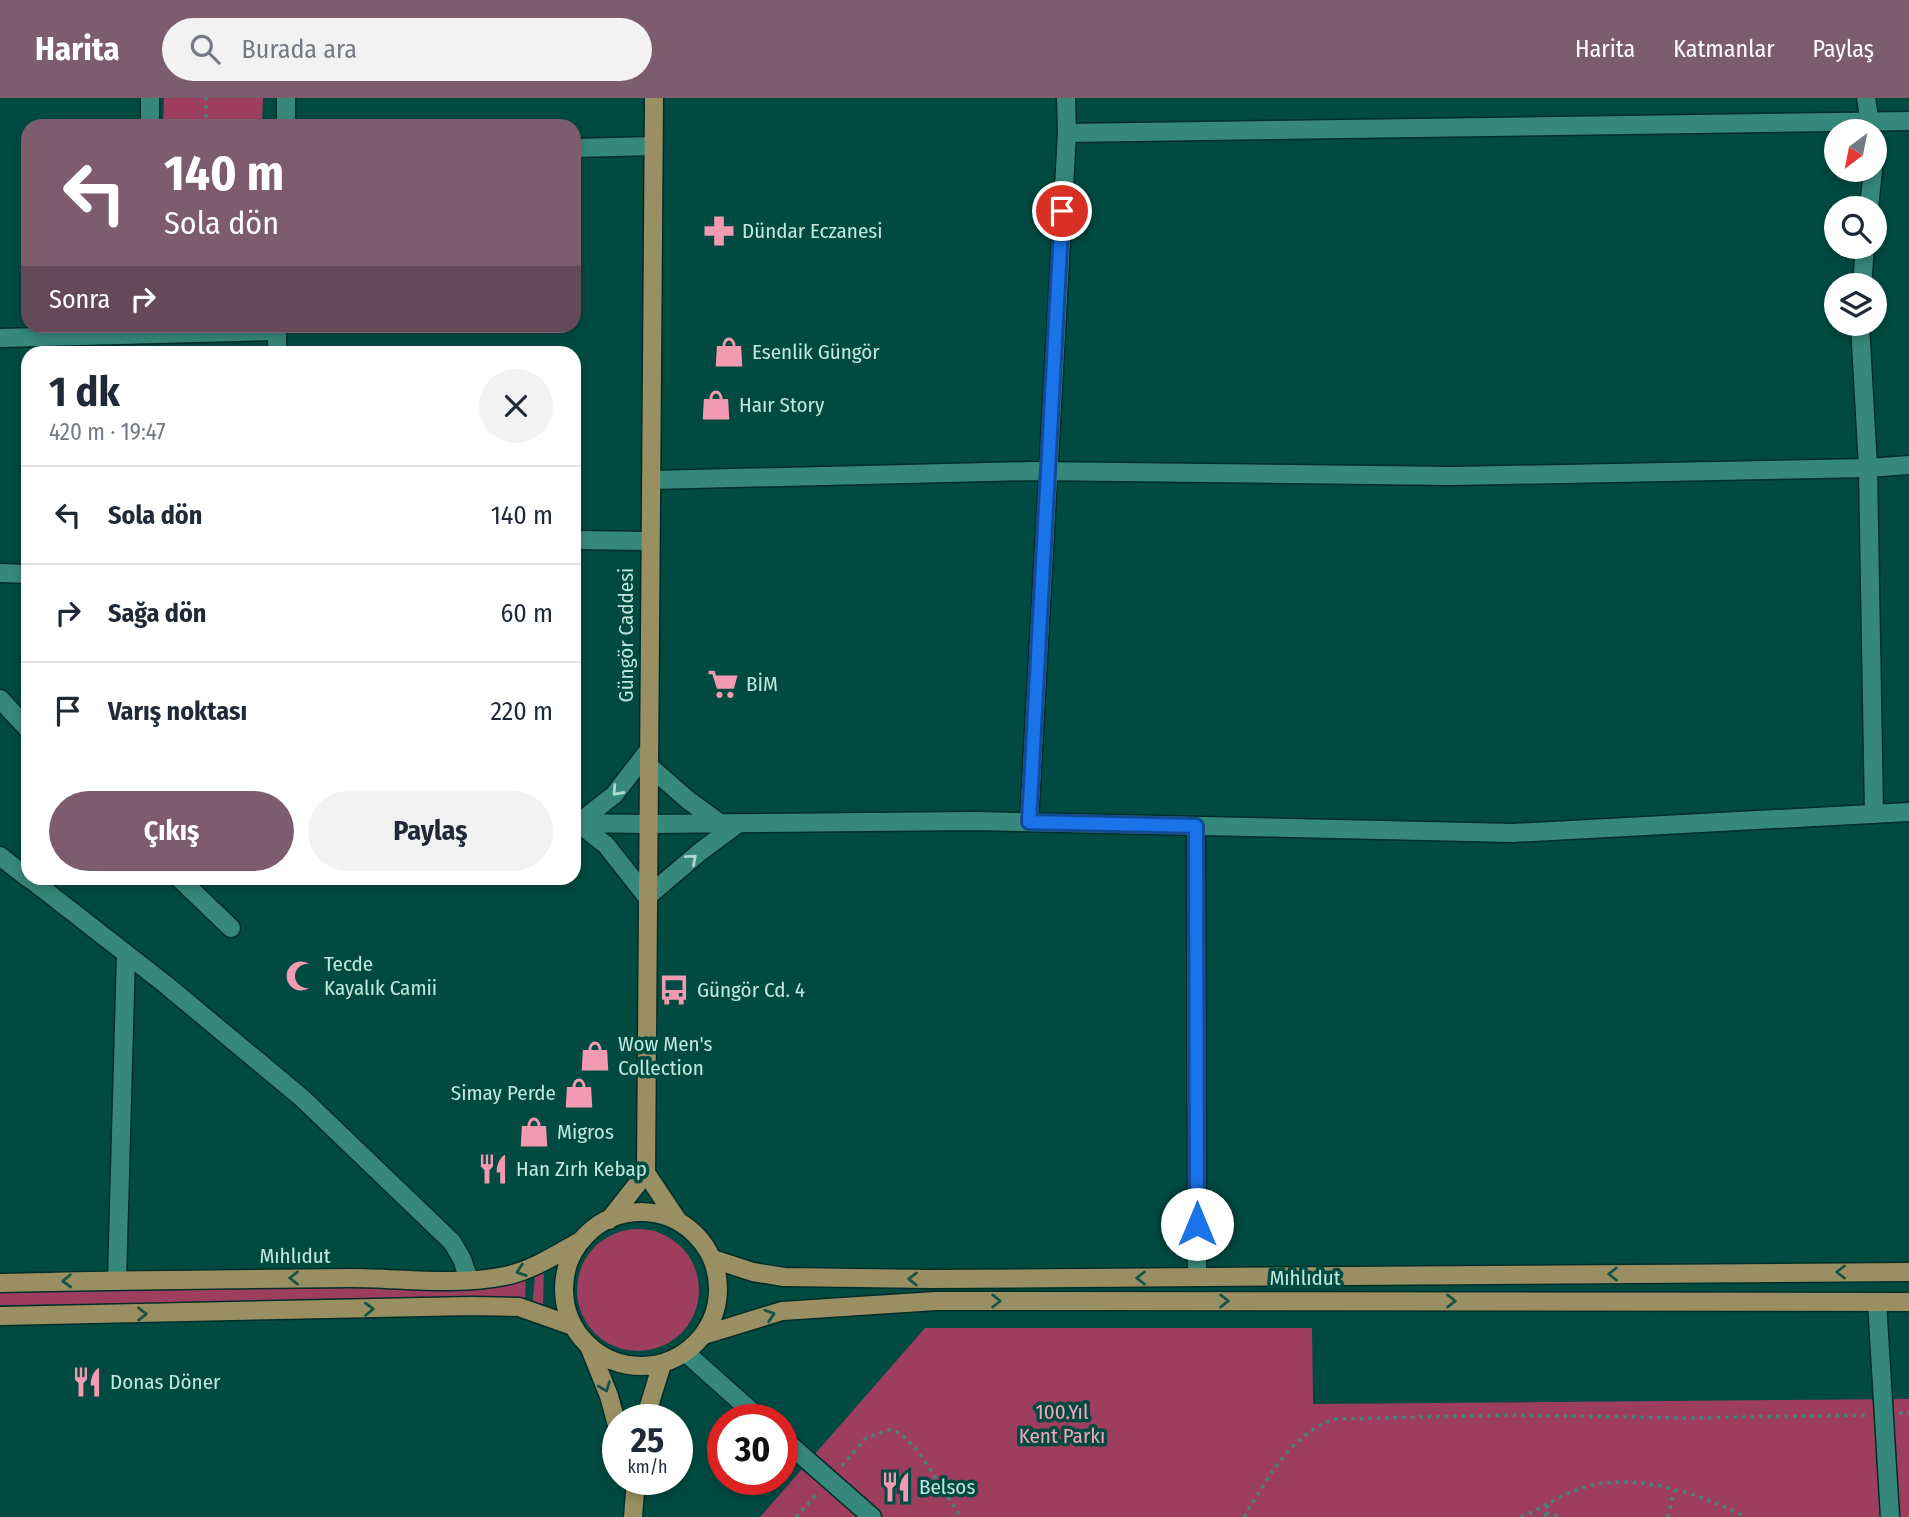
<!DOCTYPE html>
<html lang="tr">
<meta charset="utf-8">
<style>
:root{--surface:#fff;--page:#f2f2f3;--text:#1f2937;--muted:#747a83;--line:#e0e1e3;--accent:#7d5c6e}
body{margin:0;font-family:"Fira Sans Condensed",sans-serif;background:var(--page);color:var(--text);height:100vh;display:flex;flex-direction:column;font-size:26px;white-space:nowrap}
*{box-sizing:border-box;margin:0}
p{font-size:23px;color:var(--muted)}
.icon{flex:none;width:38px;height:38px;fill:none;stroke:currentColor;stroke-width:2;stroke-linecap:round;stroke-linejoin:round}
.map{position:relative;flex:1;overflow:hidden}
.panel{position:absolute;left:21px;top:248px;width:560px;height:539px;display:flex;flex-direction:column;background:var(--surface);border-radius:21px;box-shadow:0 4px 10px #0003}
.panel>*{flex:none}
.hud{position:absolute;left:21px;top:21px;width:560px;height:214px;border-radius:21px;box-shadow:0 4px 10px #0003;background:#7d5c6e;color:#fff;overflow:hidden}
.needle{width:46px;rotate:212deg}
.tools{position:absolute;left:1824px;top:21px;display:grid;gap:14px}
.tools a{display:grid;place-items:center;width:63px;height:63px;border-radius:50%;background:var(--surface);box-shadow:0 4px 10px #0003;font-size:35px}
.speed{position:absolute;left:602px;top:1306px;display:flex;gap:14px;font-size:35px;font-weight:700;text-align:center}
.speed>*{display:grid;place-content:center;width:91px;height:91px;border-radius:50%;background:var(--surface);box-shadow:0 4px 10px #0003;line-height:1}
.speed small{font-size:18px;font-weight:400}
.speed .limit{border:10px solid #d22;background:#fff;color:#111}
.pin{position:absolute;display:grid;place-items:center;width:60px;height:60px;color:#fff;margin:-30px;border:4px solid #fff;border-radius:50%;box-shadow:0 2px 7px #0007}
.me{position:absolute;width:77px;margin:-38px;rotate:0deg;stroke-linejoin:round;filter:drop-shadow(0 0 5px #0008)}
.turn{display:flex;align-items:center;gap:24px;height:147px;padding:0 28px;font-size:32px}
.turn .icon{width:91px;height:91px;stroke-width:2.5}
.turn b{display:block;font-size:49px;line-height:60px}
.then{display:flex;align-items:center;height:66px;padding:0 28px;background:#0003;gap:14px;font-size:26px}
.round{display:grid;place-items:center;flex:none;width:74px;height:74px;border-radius:37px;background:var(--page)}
.summary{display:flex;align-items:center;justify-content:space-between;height:119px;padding:0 28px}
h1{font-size:42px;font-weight:700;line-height:52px}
.button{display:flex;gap:14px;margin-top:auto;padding:14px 28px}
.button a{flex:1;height:80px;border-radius:42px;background:var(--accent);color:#fff;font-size:28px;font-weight:700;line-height:80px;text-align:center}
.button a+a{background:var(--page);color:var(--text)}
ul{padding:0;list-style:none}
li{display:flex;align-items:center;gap:21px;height:98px;padding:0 28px;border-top:2px solid var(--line)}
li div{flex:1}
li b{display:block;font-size:26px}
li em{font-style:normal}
header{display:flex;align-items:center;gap:42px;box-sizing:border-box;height:98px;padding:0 35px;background:var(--accent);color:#fff}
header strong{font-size:33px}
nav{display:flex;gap:38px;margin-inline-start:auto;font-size:24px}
.search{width:490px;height:63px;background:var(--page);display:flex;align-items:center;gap:18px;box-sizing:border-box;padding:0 24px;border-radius:38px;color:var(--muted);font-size:26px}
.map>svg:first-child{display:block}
</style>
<header>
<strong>Harita</strong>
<div class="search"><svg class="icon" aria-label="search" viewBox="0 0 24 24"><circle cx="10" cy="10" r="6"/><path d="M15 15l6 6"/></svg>Burada ara</div>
<nav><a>Harita</a><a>Katmanlar</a><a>Paylaş</a></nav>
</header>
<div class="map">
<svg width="1909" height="1419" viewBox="0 0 1909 1419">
<rect width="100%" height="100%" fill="#014a41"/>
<g fill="#9e3e5f">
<polygon points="164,0 263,0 262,28 163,28"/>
<circle cx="638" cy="1192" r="61"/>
<polygon points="544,1170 543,1206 533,1204 535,1174"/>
<polygon points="526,1177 525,1203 0,1207 0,1192 483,1187"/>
<polygon points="925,1230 1312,1230 1313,1306 1909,1301 1909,1419 760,1419"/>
</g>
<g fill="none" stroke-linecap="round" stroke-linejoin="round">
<g stroke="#002d27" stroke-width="21">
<g id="minor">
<polyline points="1866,0 1871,33"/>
<polyline points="150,28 150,0"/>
<polyline points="286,28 286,0"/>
<polyline points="1067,35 1909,23"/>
<polyline points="574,50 653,48"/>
<polyline points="1874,54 1874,57"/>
<polyline points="1869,110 1873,72"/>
<polyline points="1862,187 1865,149"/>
<polyline points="1860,226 1868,370 1874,716"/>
<polyline points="277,228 277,256"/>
<polyline points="0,240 276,233"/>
<polyline points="651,382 1033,373 1453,378 1868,370 1909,367"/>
<polyline points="574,442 649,443"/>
<polyline points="0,475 28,476"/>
<polyline points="0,601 28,631"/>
<polyline points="648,653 614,697 578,725 606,747 647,799 701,753 739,725"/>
<polyline points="648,667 688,702 721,726"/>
<polyline points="1029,724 1067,35 1066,0"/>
<polyline points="574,725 647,726 976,723 1513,735 1909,714"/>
<polyline points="1196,728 1197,1179"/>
<polyline points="0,758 28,780"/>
<polyline points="29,780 165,886 302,1000 452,1144 462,1161 469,1182"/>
<polyline points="179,780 231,830"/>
<polyline points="117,1182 126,856"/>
<polyline points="1877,1204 1890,1419"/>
<polyline points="686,1255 760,1321"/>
<polyline points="782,1340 872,1419"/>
</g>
</g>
<g stroke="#002d27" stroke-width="21">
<g id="major">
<polyline points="646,1075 654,0"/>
<polyline points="646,1075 678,1123"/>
<circle cx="641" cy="1191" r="77"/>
<polyline points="609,1122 646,1075"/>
<polyline points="713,1161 753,1174 784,1179 931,1181 1909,1174"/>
<path d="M 0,1185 C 117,1182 234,1181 351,1180 C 401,1180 455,1188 505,1178 C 533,1172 557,1156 582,1142"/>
<polyline points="0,1218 471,1208 519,1209 573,1228"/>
<polyline points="704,1237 782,1213 936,1203 1909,1204"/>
<polyline points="589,1248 609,1298 618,1331"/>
<polyline points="645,1321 662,1266"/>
<polyline points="633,1419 636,1381"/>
</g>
</g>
<g stroke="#47847b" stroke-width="3.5" stroke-dasharray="3.5 5" stroke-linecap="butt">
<polyline points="206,28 206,0"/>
<polyline points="1899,1315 1909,1315"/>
<polyline points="842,1368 866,1340 889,1332 900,1335 918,1353 961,1419"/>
<polyline points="1546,1415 1562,1419"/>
<polyline points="796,1419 818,1395"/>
<path d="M 1244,1419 C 1267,1381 1290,1336 1335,1321 L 1507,1317 L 1690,1320 L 1867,1317"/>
<path d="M 1521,1419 C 1541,1411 1558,1398 1579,1391 C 1632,1372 1698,1395 1746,1419"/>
<polyline points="1545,1419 1548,1406"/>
<polyline points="1668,1419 1674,1393"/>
</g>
<use href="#minor" stroke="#37887c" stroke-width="18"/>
<use href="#major" stroke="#9a8f63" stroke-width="18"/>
</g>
<defs><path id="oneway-chevron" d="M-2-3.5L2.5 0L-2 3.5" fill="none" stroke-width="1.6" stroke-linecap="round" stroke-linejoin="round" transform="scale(1.75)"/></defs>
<g stroke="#abd8cf">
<use href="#oneway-chevron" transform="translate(617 693) rotate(132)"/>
<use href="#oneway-chevron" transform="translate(692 761) rotate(-41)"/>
</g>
<g stroke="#185446">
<use href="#oneway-chevron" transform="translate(521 1173) rotate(161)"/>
<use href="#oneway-chevron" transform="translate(1841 1174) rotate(180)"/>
<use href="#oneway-chevron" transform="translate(1613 1176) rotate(180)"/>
<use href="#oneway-chevron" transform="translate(294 1180) rotate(180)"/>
<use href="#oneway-chevron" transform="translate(1141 1180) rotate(180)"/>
<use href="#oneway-chevron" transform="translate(913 1181) rotate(-179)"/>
<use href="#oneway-chevron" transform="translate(67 1183) rotate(178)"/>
<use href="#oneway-chevron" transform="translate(996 1203)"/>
<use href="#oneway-chevron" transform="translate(1224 1203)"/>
<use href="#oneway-chevron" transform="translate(1451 1203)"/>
<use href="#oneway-chevron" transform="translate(369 1211) rotate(-2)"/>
<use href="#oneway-chevron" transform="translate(142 1216) rotate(-1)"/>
<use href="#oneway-chevron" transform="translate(770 1217) rotate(-18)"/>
<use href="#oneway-chevron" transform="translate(605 1289) rotate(69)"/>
</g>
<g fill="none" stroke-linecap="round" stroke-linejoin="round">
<g stroke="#114b97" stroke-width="18">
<polyline id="route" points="1062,113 1029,724 1196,728 1197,1126"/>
</g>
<use href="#route" stroke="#1a73e8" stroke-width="12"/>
</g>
<defs>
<g id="pharmacy-bare" transform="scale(2.415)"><path d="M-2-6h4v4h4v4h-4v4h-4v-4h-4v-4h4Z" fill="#f19ab2" stroke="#014a41" stroke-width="2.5" paint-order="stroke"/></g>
<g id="shop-bare" transform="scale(2.415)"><path d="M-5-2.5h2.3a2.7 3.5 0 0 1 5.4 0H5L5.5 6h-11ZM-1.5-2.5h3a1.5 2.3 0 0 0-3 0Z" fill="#f19ab2" stroke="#014a41" stroke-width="2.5" paint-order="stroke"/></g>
<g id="supermarket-bare" transform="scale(2.415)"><path d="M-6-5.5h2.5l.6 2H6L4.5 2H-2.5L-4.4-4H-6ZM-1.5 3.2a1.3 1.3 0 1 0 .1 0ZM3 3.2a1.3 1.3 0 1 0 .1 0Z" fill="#f19ab2" stroke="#014a41" stroke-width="2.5" paint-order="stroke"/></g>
<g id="mosque-bare" transform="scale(2.415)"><path d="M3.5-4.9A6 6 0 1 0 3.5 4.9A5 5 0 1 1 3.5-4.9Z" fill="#f19ab2" stroke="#014a41" stroke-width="2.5" paint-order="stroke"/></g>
<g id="bus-bare" transform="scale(2.415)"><path d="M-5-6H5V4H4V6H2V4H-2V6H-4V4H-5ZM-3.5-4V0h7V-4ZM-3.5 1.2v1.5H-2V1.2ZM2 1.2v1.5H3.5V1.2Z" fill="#f19ab2" stroke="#014a41" stroke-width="2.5" paint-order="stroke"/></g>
<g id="restaurant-bare" transform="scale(2.415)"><path d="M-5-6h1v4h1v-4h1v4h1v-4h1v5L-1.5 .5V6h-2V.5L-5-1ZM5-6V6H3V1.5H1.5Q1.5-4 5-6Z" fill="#f19ab2" stroke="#014a41" stroke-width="2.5" paint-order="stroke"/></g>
</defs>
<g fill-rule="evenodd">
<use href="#pharmacy-bare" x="719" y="133"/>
<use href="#shop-bare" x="729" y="254"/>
<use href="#shop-bare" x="716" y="307"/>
<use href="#supermarket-bare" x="723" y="586"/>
<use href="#mosque-bare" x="301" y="878"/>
<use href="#bus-bare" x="674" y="892"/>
<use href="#shop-bare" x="595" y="958"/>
<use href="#shop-bare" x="579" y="995"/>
<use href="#shop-bare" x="534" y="1034"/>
<use href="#restaurant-bare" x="493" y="1071"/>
<use href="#restaurant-bare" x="87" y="1284"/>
<use href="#restaurant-bare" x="896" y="1389"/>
</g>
<g text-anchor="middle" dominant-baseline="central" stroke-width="7" stroke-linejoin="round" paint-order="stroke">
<g font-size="21" fill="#c0e6de" stroke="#014a41" text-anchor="start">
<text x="742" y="133">Dündar Eczanesi</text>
<text x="752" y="254">Esenlik Güngör</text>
<text x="739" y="307">Haır Story</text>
<text x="746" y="586">BİM</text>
<text x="324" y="866">Tecde<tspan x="324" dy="24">Kayalık Camii</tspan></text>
<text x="697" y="892">Güngör Cd. 4</text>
<text x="618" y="946">Wow Men's<tspan x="618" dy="24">Collection</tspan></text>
<text x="556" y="995" text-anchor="end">Simay Perde</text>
<text x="557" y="1034">Migros</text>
<text x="516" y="1071">Han Zırh Kebap</text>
<text x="110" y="1284">Donas Döner</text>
<text x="919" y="1389">Belsos</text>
</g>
<g font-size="21" fill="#c0e6de" stroke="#014a41">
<text transform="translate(626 537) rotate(-90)">Güngör Caddesi</text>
<text x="295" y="1158">Mıhlıdut</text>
<text x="1305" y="1180">Mıhlıdut</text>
</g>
<g font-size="21" fill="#f6a4ba" stroke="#014a41">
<text x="1062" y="1314">100.Yıl<tspan x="1062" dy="24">Kent Parkı</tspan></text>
</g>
</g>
</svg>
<div class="tools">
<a><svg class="needle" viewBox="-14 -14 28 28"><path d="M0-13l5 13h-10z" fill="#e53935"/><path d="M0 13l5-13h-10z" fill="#747a83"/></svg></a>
<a><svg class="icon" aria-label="search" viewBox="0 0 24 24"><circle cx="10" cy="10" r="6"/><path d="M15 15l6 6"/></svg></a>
<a><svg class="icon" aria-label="layers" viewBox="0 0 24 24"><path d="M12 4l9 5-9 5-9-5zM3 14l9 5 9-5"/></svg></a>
</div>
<div class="speed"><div>25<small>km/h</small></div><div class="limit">30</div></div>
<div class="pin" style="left:1062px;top:113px;background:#d93025"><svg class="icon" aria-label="arrive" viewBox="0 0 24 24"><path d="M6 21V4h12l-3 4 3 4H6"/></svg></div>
<svg class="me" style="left:1197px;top:1126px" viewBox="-20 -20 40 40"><circle r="19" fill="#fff"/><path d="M0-13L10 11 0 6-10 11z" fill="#1a73e8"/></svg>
<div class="hud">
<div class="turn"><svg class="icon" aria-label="left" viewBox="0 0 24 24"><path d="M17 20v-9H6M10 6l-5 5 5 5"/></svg><div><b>140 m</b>Sola dön</div></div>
<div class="then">Sonra<svg class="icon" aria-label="right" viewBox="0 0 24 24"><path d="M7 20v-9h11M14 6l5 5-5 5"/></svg></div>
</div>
<section class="panel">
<div class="summary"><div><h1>1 dk</h1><p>420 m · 19:47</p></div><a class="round"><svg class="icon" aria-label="close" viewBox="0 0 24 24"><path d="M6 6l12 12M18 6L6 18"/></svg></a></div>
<ul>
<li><svg class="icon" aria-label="left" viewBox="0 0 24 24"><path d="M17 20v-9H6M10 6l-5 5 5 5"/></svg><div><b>Sola dön</b></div><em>140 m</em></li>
<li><svg class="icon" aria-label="right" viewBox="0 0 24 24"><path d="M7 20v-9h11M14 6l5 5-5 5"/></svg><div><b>Sağa dön</b></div><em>60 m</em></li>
<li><svg class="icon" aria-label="arrive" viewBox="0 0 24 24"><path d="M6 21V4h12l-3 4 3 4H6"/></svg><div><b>Varış noktası</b></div><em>220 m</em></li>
</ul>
<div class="button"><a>Çıkış</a><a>Paylaş</a></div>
</section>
</div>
